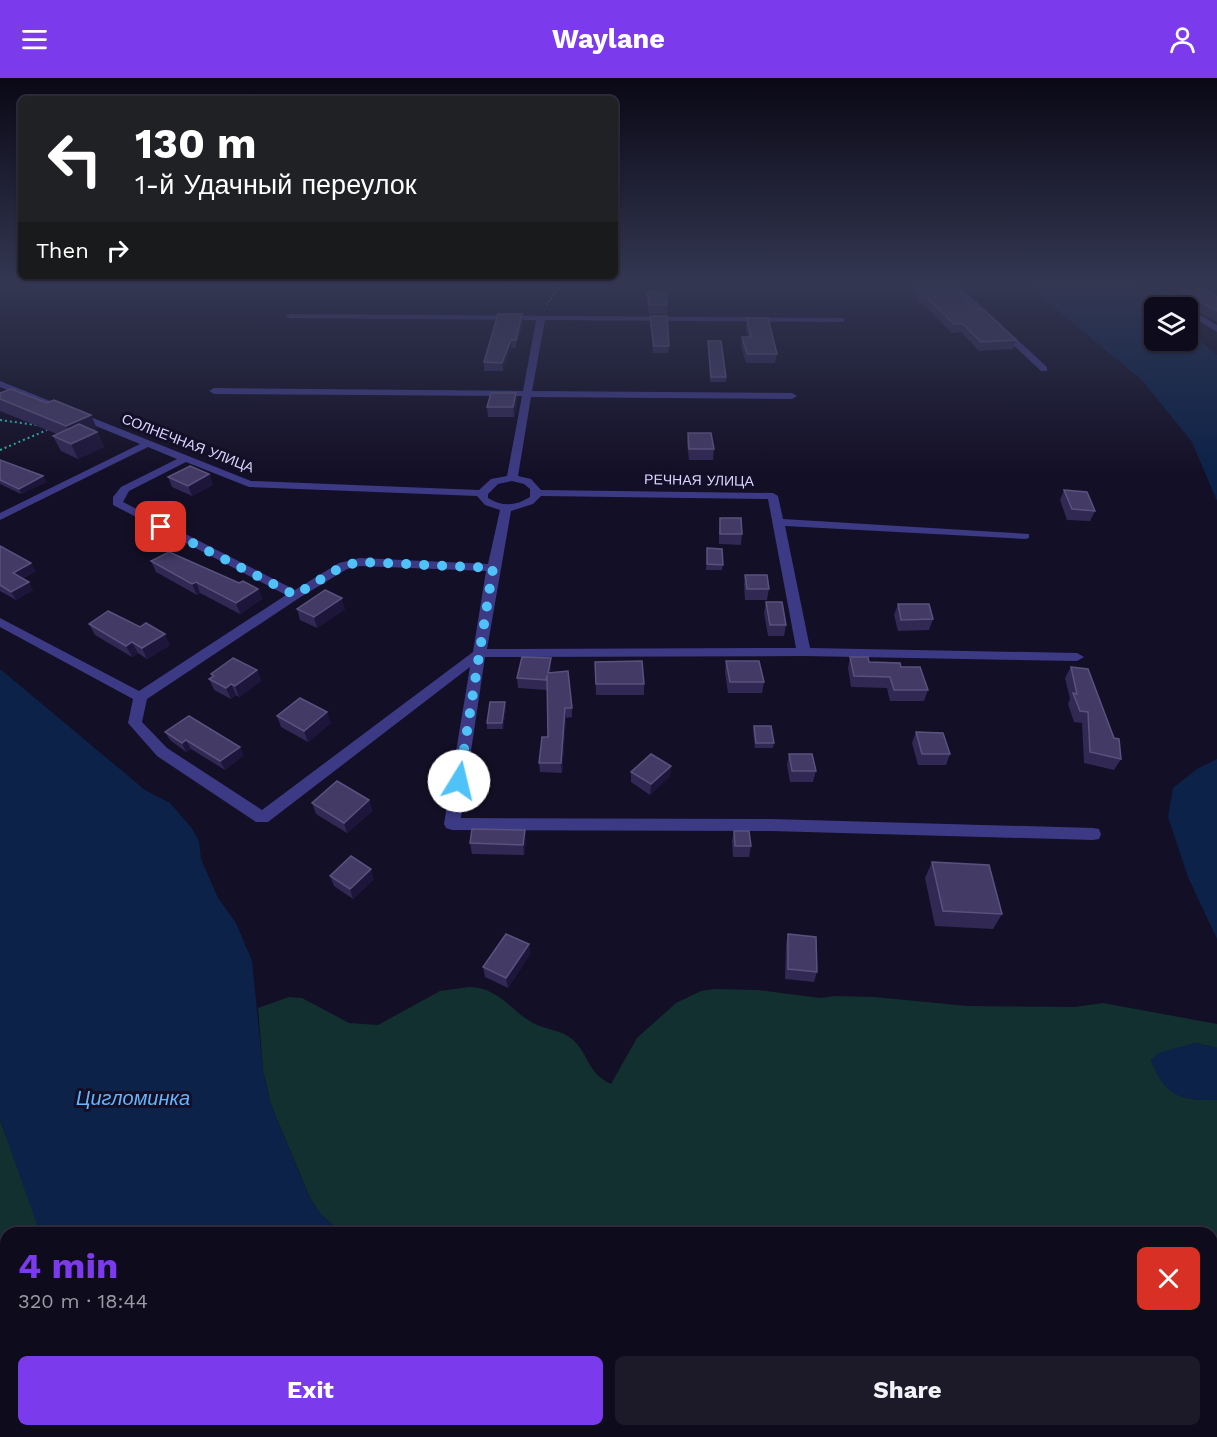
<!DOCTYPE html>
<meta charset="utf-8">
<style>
:root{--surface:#0e0b1c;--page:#1c1929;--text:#f1f3f6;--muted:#9b9ba3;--line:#2e2b3b;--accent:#7c3aed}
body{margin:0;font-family:"Work Sans",sans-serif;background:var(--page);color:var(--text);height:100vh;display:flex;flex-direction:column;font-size:22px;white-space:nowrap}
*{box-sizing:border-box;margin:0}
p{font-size:20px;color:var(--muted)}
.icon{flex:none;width:33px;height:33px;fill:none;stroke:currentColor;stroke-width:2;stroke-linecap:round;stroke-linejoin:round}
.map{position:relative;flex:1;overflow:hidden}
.sheet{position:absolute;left:0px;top:1149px;width:1218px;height:210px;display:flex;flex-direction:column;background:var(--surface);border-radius:18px 18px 0 0;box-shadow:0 2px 4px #0004,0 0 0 2px var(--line)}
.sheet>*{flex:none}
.guide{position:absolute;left:18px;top:18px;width:600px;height:183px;border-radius:9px;box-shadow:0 2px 4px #0004,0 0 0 2px var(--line);background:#202124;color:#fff;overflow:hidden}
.fabs{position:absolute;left:1144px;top:219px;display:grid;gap:12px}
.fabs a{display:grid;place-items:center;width:54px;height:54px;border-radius:9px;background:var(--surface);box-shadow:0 2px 4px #0004,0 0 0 2px var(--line);font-size:30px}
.pin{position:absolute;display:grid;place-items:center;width:51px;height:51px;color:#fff;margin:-26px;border-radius:12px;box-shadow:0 3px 9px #0006}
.me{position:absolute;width:66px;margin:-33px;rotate:9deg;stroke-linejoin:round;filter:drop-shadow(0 0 4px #0008)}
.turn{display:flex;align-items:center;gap:21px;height:126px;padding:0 18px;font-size:27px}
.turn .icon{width:78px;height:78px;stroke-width:2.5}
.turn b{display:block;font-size:42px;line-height:51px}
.then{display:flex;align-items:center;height:57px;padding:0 18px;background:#0003;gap:12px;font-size:22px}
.round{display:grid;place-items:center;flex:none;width:63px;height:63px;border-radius:9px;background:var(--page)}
.head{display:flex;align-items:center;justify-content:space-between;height:102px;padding:0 18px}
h1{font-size:36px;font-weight:700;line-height:45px;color:var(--accent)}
.button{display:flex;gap:12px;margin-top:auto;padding:12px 18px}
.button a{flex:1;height:69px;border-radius:9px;background:var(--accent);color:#fff;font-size:24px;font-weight:700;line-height:69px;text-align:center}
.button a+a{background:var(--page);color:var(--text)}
header{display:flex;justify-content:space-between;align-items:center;height:78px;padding:0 18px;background:var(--accent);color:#fff;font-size:27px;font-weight:700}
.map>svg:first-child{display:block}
</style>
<header><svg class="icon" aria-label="menu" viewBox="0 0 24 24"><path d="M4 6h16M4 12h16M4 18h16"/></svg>Waylane<svg class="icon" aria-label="person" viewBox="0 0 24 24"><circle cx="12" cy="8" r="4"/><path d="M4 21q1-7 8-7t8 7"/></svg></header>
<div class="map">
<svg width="1217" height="1359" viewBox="0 0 1217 1359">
<rect width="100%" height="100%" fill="#130f26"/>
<g fill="#12302f">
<path d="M 469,909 C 498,909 510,932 533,945 C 546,952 560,951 572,961 C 590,977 586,994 611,1006 L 637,960 L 676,925 L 701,913 L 714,911 L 758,912 L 821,920 L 834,918 L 875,919 L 967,928 L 1075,929 L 1103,925 L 1217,946 L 1217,970 L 1195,965 L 1151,982 C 1164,1017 1181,1023 1217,1022 L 1217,1359 L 379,1359 L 380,1353 L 1212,1353 L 1212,1155 L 343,1155 L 321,1137 L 310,1120 L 271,1027 L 263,992 L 258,930 L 289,919 L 302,920 L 349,945 L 378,947 L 440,913 Z"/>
<polygon points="0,1042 41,1153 40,1155 6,1155 6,1353 24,1353 23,1359 0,1359"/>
</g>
<g fill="#0c2248">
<polygon points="1024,205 1135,205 1172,215 1172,229 1155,230 1155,262 1188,262 1188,253 1217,277 1217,423 1192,364 1142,302"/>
<polygon points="0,591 145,712 170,725 191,749 199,763 201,781 218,820 236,845 252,883 263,992 271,1027 310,1120 321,1137 343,1155 40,1155 0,1042"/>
<polygon points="1217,681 1217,861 1188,799 1168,739 1173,710 1197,691"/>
<path d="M 1195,965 L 1217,970 L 1217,1022 C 1180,1023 1164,1018 1151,982 L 1158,975 Z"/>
<polygon points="24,1353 380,1353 379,1359 23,1359"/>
</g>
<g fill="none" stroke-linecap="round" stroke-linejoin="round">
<g stroke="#0c2248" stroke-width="3">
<polyline points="1204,214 1217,214"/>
<polyline points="1172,215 1188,215"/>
</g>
<g stroke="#2fb8b0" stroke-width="1.5" stroke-dasharray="1.5 2" stroke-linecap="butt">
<polyline points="544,205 555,214 546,228"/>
<polyline points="825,205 846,205"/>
<polyline points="1174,205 1189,213"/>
<polyline points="555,214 563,205"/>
<polyline points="1179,226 1175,220 1182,218"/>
</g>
<g stroke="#2fb8b0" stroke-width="2" stroke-dasharray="2 3" stroke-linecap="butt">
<polyline points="0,342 36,347"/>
<polyline points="0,372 47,352"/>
</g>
<g fill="#3d3a85" fill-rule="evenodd">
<polygon points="947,205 956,205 1047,289 1047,293 1041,293"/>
<polygon points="1188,230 1217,247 1217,254 1188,236"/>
<path d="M 290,236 L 844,240 L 844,244 L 841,244 L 545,242 L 532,313 L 792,315 L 797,318 L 792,321 L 531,319 L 518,398 L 531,401 L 541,412 L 773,415 L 778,418 L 783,441 L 1029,456 L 1029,460 L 1025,461 L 785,448 L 810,570 L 1077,575 L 1084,579 L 1077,583 L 804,578 L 485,579 L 461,740 L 771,741 L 1093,750 L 1099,751 L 1101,756 L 1099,761 L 1093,762 L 771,753 L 452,752 L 446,750 L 444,746 L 470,589 L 268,744 L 256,744 L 157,678 L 128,645 L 133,621 L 0,549 L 0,540 L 139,613 L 286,517 L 113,427 L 113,419 L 121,409 L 177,381 L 148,369 L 0,442 L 0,435 L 140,366 L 0,309 L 0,303 L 251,403 L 479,412 L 491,401 L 507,398 L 522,318 L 214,316 L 209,313 L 214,310 L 523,313 L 536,242 L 287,240 L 286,238 ZM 186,384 L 249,409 L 477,418 L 485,427 L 500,432 L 488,486 L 360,480 L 339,485 L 295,512 L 123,424 L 129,413 ZM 512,403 L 524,406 L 530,411 L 530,419 C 516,428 502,429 488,420 L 488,416 L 498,406 ZM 541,418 L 768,421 L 796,570 L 487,571 L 511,433 L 533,426 ZM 360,488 L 486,493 L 473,574 L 262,732 L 167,670 L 142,644 L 147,621 L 299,520 L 347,491 Z"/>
</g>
</g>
<g fill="#312854">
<polygon points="908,205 938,205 1016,262 1013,271 979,273 961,254 952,255 923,226 920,226 908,206"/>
<polygon points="1182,213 1217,219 1217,244 1178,222"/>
<polygon points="647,214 667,227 667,236 649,236 647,223"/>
<polygon points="650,238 669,268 668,275 653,275 650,245"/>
<polygon points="747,240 777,276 775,285 746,285 741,268 742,259 748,259 746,249"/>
<polygon points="523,245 516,270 512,270 503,293 484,293 484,284"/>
<polygon points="708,263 726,299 726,304 710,304"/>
<polygon points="0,315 47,325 91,337 97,351 94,352 97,354 104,369 78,381 61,373 53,358 57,356 0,333"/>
<polygon points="516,315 517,325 514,339 488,339 487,329"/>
<polygon points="688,355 714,371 713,382 689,382 687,365"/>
<polygon points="0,382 43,398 46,404 21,416 0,406"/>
<polygon points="209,396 213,407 192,418 172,409 168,399"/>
<polygon points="1064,412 1095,433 1090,443 1067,442 1060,422"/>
<polygon points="720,440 742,456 741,467 719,466 719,450"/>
<polygon points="0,468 36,493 22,501 33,512 16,522 0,513"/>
<polygon points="707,470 723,487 722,492 706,492"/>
<polygon points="151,483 258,511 262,521 240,536 200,515 197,517 156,494"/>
<polygon points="745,497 769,511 767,522 745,522 744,507"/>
<polygon points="766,524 786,547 784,558 768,558 764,535"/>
<polygon points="898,526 933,541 929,552 898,553 894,537"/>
<polygon points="297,531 345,531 317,550 300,542"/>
<polygon points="89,546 170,567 147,581 138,575 132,579 95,557"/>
<polygon points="850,579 869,584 901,589 928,612 924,623 890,623 887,610 851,609 848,590"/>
<polygon points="726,583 764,604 762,615 728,615 725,594"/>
<polygon points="595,584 644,606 644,617 596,617"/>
<polygon points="1071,589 1121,681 1114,692 1084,685 1082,645 1074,644 1068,626 1070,621 1065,600"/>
<polygon points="551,590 550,595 572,630 572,639 566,640 562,695 540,694 539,685 548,659 547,609 547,612 518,610 517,600"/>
<polygon points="257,592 261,603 239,619 236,617 231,621 214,612 209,601 212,599 211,596"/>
<polygon points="506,629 503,651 487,651 487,645"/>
<polygon points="277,638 331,645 308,664 281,649"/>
<polygon points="754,648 774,665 773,670 755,670 753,653"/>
<polygon points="165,654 244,677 225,692 191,671 186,674 170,662"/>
<polygon points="916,654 950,676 946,687 918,687 912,665"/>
<polygon points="789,676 816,693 813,704 790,704 787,687"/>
<polygon points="671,688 670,698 650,717 631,704 631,694"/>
<polygon points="369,722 372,733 347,755 316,736 312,725"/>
<polygon points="734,753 751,768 749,779 733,779 732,763"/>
<polygon points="526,763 524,777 472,776 470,765"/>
<polygon points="932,784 1002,836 993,851 935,848 925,800"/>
<polygon points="330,798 374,801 353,821 334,808"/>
<polygon points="788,856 817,894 814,904 785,901 786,866"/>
<polygon points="529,866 530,876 508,910 485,899 483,889"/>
</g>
<g fill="#1d163a">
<polygon points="522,236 523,245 516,270 516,262"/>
<polygon points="511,262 512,270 503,293 502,285"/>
<polygon points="516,315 517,325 514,339 513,329"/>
<polygon points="91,337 97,351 73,362 66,348"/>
<polygon points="97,354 104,369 78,381 71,366"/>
<polygon points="209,396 213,407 192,418 188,408"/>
<polygon points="43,398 46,404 21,416 19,411"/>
<polygon points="31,485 36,493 18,503 13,495"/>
<polygon points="29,504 33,512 16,522 11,514"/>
<polygon points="196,504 200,515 197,517 192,506"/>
<polygon points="258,511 262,521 240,536 236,525"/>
<polygon points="342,520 345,531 317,550 314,539"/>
<polygon points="165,556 170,567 147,581 142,570"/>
<polygon points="132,564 138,575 132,579 126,568"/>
<polygon points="551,580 551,590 548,605 548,595"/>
<polygon points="257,592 261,603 239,619 235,608"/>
<polygon points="231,606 236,617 231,621 226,610"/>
<polygon points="505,624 506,629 503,651 502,645"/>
<polygon points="565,630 566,640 562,695 561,685"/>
<polygon points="327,634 331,645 308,664 304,653"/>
<polygon points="186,662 191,671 186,674 182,665"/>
<polygon points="240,669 244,677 225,692 220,683"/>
<polygon points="671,688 670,698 650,717 651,706"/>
<polygon points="369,722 372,733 347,755 344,745"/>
<polygon points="525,752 526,763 524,777 523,767"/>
<polygon points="371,791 374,801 353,821 350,811"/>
<polygon points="529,866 530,876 508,910 506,900"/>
</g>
<g fill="#433a66" stroke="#5a527e" stroke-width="1.5">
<polygon points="914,205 953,206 974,231 983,231 1016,262 981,264 963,246 954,246 925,218 922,218"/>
<polygon points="1206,211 1217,219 1217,233 1182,213"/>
<polygon points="647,214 667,214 667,227 649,227"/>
<polygon points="498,236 522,236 516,262 511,262 502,285 484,284"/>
<polygon points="650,238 667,238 669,268 654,268"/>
<polygon points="747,240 768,240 777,276 747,276 742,259 751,259"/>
<polygon points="708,263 721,263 726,299 711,299"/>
<polygon points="11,311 47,325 54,322 91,337 66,348 0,321 0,315"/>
<polygon points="491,315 516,315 513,329 487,329"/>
<polygon points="79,346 97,354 71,366 53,358"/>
<polygon points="688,355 711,355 714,371 689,371"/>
<polygon points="0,382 43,398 19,411 0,402"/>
<polygon points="190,388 209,396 188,408 168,399"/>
<polygon points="1064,412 1087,414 1095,433 1072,431"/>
<polygon points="720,440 741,440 742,456 720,456"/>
<polygon points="0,468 31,485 13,495 29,504 11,514 0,507"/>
<polygon points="707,470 722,471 723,487 707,486"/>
<polygon points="169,474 239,505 243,503 258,511 236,525 196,504 192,506 151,483"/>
<polygon points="745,497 767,497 769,511 747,511"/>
<polygon points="325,512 342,520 314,539 297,531"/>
<polygon points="766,524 782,524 786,547 770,547"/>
<polygon points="898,526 929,526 933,541 901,542"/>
<polygon points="108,533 140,549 146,545 165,556 142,570 132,564 126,568 89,546"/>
<polygon points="522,579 551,580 548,595 568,593 572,630 565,630 561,685 539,685 542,659 548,659 547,597 546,602 517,600"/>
<polygon points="850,579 868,579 869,584 900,585 901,589 920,589 928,612 894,612 890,599 854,598"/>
<polygon points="233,580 257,592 235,608 231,606 226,610 209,601 214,598 211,596"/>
<polygon points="642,583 644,606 596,606 595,584"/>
<polygon points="726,583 759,583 764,604 730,604"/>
<polygon points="1071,589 1088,591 1114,660 1119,661 1121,681 1090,674 1088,634 1080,633 1073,615 1077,616"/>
<polygon points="300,620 327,634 304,653 277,638"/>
<polygon points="490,624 505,624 502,645 487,645"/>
<polygon points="189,638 240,669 220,683 186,662 182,665 165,654"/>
<polygon points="754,648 771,648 774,665 756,665"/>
<polygon points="916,654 943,655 950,676 922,676"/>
<polygon points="651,676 671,688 651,706 631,694"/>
<polygon points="789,676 812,676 816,693 792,693"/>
<polygon points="337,703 369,722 344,745 312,725"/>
<polygon points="472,751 525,752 523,767 470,765"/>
<polygon points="734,753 749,753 751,768 735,768"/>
<polygon points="351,778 371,791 350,811 330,798"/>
<polygon points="932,784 989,787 1002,836 943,833"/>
<polygon points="506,856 529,866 506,900 483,889"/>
<polygon points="788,856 816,859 817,894 788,891"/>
</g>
<linearGradient id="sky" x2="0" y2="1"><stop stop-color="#0a0815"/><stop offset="0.52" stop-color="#333752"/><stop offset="1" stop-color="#333752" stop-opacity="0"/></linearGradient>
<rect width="1217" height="395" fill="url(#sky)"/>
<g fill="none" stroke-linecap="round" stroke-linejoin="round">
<polyline stroke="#4fc3f7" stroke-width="10" stroke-dasharray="0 18" points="161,449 295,517 343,488 360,484 493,490 459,703"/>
</g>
<g text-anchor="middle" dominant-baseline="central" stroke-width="6" stroke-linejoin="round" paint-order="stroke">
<g font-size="14" fill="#d9d4ff" stroke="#130f26">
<text transform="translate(188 365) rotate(21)">СОЛНЕЧНАЯ УЛИЦА</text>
<text transform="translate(699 402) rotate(1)">РЕЧНАЯ УЛИЦА</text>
</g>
<g font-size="20" font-style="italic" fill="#62b6ff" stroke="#130f26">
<text x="133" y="1020">Цигломинка</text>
</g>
</g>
</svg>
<div class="fabs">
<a><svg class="icon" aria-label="layers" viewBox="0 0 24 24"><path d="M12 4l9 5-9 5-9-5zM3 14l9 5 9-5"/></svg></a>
</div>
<div class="pin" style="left:161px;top:449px;background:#d93025"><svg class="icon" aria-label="arrive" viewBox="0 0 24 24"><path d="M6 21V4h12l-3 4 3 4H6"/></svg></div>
<svg class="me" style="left:459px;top:703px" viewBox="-20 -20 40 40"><circle r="19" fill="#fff"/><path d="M0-13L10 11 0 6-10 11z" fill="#4fc3f7"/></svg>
<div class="guide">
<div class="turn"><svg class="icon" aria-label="left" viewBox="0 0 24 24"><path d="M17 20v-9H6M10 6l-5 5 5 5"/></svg><div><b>130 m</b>1-й Удачный переулок</div></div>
<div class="then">Then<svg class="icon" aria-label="right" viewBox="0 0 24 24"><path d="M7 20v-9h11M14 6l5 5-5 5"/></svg></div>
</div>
<section class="sheet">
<div class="head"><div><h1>4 min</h1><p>320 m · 18:44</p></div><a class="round" style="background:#d93025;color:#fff"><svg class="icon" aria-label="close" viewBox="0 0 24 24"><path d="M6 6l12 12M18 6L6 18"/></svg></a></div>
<div class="button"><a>Exit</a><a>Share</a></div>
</section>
</div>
